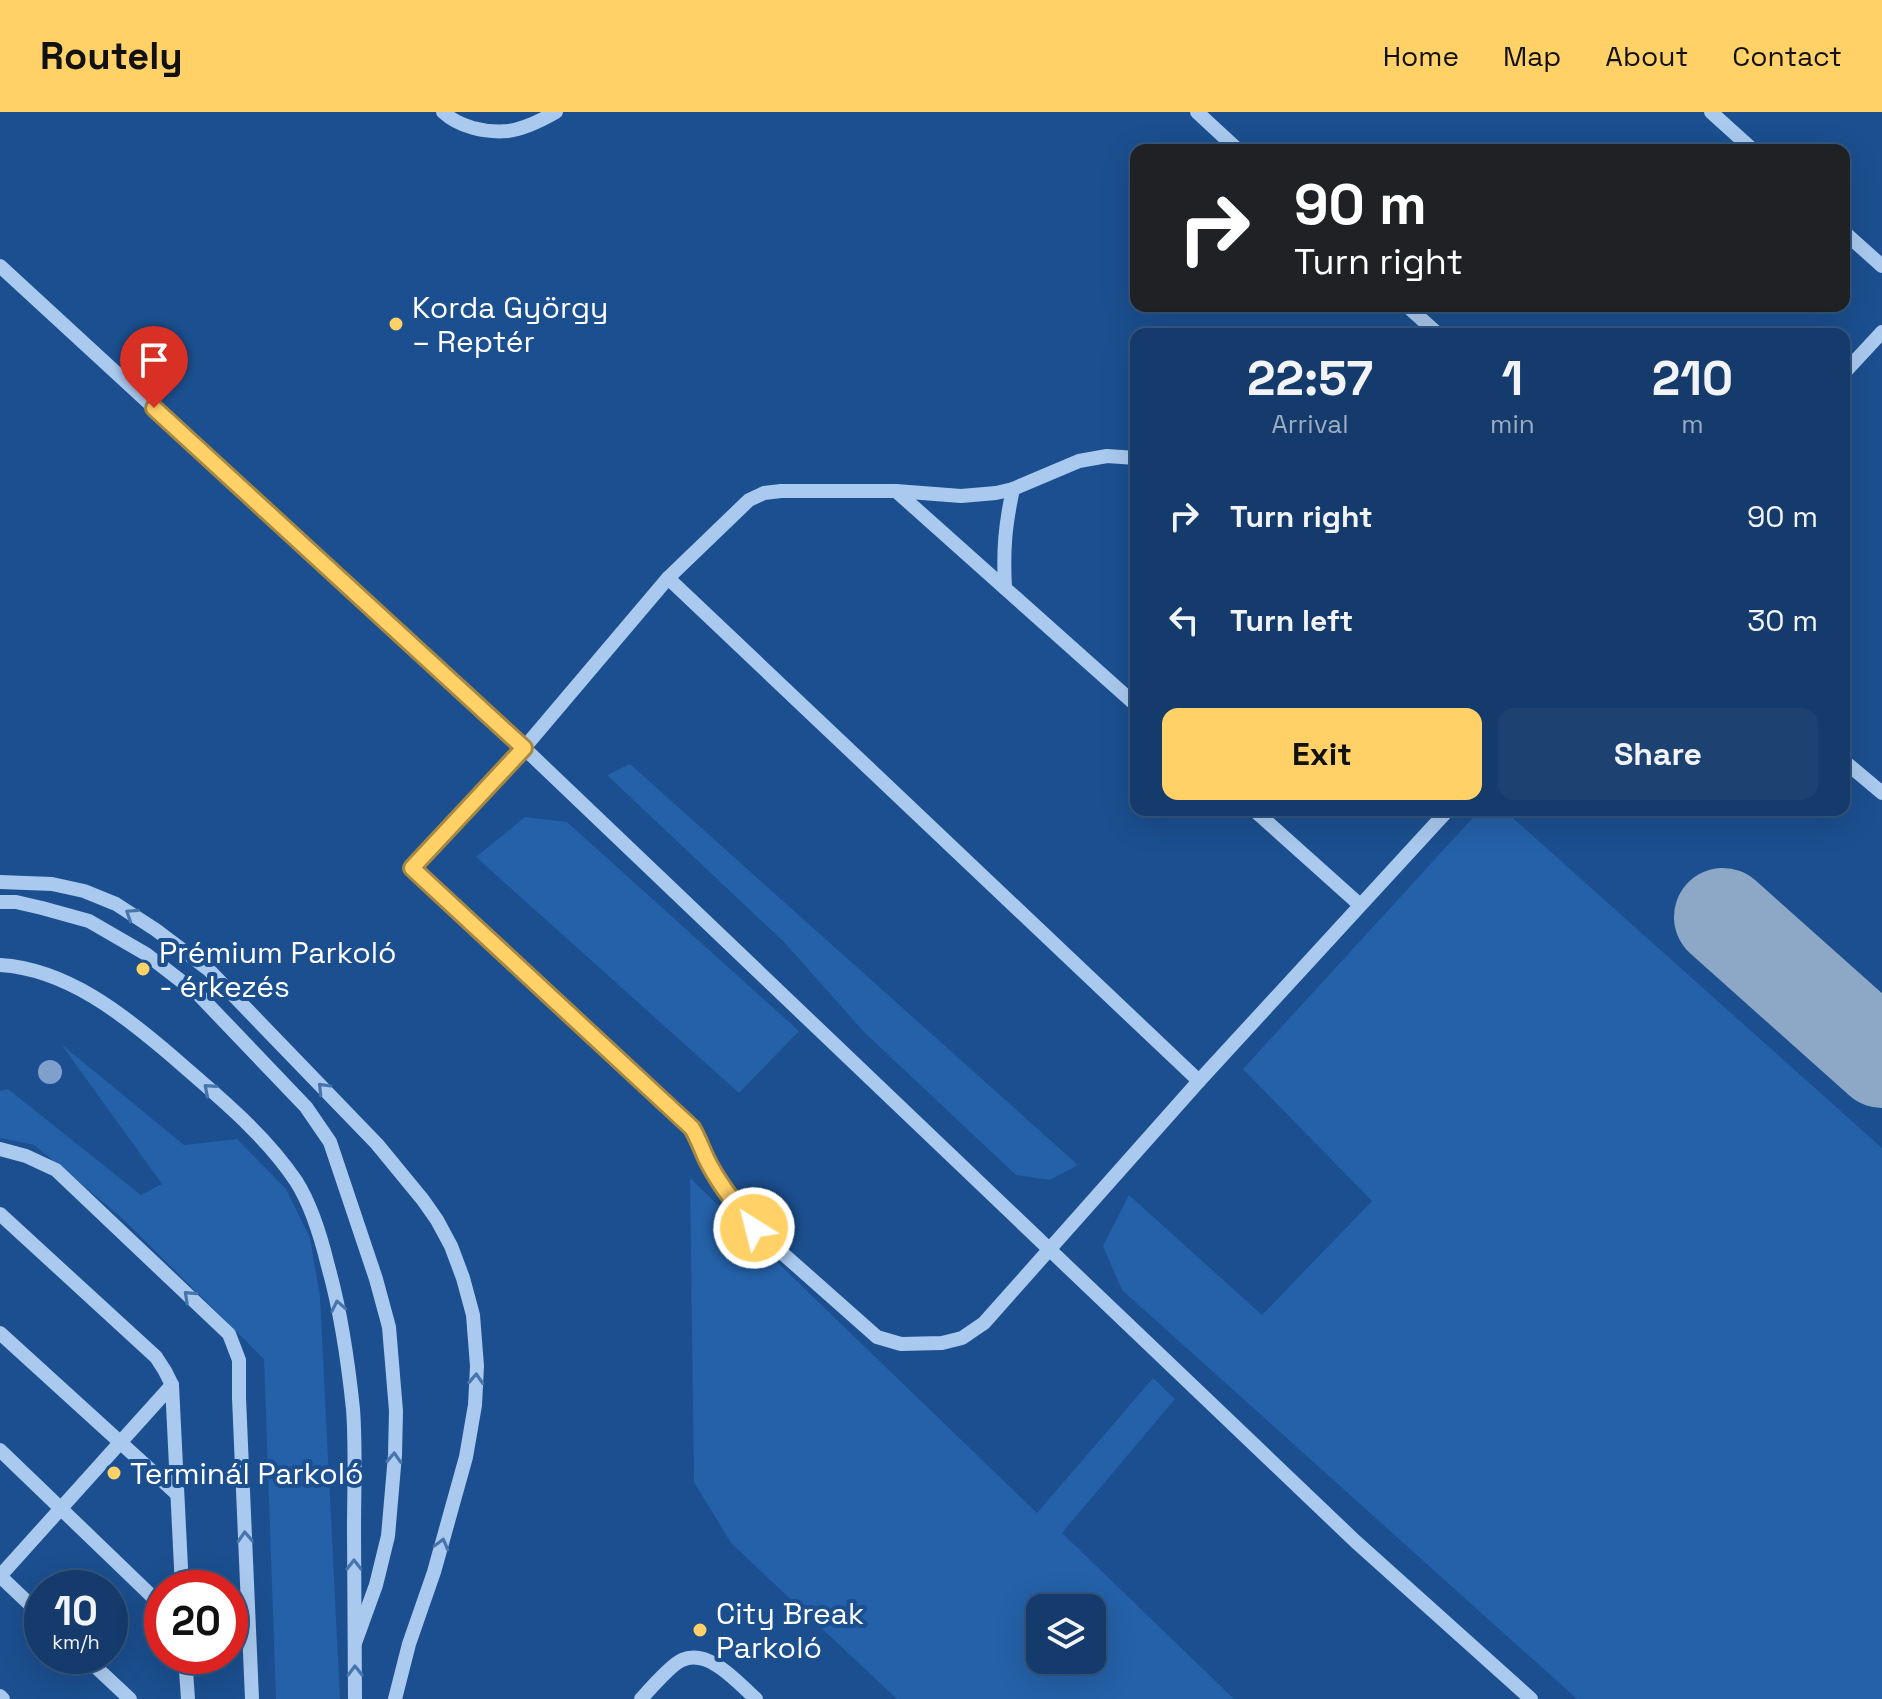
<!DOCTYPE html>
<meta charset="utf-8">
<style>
:root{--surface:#143b6b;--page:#1d4271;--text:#f1f3f6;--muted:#9dadc1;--line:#33557e;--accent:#ffd166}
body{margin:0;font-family:"Space Grotesk",sans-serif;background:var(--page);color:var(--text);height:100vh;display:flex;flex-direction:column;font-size:30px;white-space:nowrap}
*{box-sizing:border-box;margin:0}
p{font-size:26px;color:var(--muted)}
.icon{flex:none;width:44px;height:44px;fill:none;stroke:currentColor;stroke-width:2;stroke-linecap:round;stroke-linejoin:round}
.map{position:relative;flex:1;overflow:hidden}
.sheet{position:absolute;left:1130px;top:216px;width:720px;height:488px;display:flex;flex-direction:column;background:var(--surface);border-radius:16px;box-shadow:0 8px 32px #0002,0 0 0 2px var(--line)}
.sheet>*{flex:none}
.top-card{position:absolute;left:1130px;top:32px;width:720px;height:168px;border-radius:16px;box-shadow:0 8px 32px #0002,0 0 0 2px var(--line);background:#202124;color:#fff;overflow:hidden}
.buttons{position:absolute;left:1026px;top:1482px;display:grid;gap:16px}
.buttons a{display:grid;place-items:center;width:80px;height:80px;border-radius:16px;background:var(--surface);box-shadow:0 8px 32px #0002,0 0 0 2px var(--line);font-size:40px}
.speed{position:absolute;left:24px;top:1458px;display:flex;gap:16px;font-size:40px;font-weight:700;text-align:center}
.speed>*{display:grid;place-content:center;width:104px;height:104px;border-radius:50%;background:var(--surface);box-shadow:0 8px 32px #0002,0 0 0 2px var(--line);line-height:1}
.speed small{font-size:20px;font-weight:400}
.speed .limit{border:12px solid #d22;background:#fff;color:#111}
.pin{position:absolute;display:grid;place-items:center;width:68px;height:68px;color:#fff;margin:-82px -34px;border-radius:50% 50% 50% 0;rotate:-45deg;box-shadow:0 0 8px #0007}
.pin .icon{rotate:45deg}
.me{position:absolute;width:88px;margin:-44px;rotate:324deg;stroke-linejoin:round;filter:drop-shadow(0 0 6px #0008)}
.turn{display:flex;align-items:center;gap:28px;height:168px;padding:0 32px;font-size:36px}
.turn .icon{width:104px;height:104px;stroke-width:2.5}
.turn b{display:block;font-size:56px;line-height:68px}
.eta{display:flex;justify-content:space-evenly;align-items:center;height:136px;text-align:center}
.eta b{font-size:48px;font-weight:600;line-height:56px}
.cta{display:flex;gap:16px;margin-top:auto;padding:16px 32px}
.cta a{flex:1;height:92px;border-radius:16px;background:var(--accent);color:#111;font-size:32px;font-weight:600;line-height:92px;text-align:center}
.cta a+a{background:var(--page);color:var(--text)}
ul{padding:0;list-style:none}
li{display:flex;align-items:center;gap:24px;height:104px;padding:0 32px}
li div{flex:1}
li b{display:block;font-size:30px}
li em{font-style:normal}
header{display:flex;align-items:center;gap:48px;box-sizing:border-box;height:112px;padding:0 40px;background:var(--accent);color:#111}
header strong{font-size:38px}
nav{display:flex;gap:44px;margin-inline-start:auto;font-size:28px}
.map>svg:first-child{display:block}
</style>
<header>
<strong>Routely</strong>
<nav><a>Home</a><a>Map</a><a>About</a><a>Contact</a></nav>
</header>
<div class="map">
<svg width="1882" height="1587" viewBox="0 0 1882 1587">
<rect width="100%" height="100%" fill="#1b4f8f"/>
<g fill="#2461a8" fill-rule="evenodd">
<polygon points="630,652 1078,1053 1050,1068 1016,1063 864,920 785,831 607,663"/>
<polygon points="1480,698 1504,698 1882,1036 1882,1587 1577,1587 1122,1178 1103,1134 1129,1083 1262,1203 1372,1089 1243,957"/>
<polygon points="525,705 567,710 799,919 739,981 476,745"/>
<polygon points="61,932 184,1033 237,1027 286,1077 310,1126 320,1185 340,1587 276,1587 264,1247 121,1105 34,1033 0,1026 0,979 8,977 141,1083 162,1072"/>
<path d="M 690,1066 L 1037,1401 L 1153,1266 L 1175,1287 L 1062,1421 L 1234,1587 L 897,1587 L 731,1431 L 694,1370 ZM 1092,1496 L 1092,1548 L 1040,1548 L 1040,1496 Z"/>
</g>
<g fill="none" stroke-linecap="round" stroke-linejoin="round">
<polyline stroke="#8da7c7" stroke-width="98" points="1723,805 1882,947"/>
<g stroke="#a9c9ee" stroke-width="14">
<path d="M 443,0 C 459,15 485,21 508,19 C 525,17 542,8 556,0"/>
<polyline points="1197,0 1238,38"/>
<polyline points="1711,0 1753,38"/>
<polyline points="1844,120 1882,154"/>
<polyline points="0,154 524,636 1355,1429 1531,1587"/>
<polyline points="1407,194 1438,222"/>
<polyline points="1844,261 1882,220"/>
<path d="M 1136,346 L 1107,344 L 1079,349 L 1013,377 L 996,381 L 961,384 L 896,379 L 781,379 L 764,381 L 749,388 L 668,466 L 524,636 L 412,756 L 692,1016 C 698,1026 701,1035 706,1046 C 718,1071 737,1094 754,1116 L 877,1225 L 901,1232 L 942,1231 L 962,1226 L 984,1211 L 1199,969 L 1448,698"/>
<polyline points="896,379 1136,593"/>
<polyline points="668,466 1199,969"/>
<path d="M 1005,476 C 1003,438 1005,414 1013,377"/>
<polyline points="1844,649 1882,681"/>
<polyline points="1254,698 1360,793"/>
<polyline points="0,770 52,772 84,779 116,792 156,818 209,858 377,1032 423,1088 437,1108 451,1134 463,1166 473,1203 477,1254 475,1293 466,1345 434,1460 409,1532 395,1587"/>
<polyline points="0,790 16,790 42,796 89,809 146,842 198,882 306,995 330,1030 376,1167 389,1215 396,1299 395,1343 388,1424 376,1473 355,1531"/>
<path d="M 0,853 C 67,857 124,903 173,945 C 216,983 264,1021 296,1069 C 312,1094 321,1125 328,1154 C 341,1200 348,1249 353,1297 C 356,1336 354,1378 354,1418 C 354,1474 355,1531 355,1587"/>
<polyline points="0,1037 26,1044 56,1058 229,1222 239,1248 239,1286 252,1587"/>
<polyline points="0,1102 156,1245 165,1259 172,1273 182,1476"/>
<polyline points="0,1221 177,1382"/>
<polyline points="0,1338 162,1494"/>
<polyline points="0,1464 172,1273"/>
<polyline points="0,1464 42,1504"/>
<polyline points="84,1544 130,1587"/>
<polyline points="185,1544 188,1587"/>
<polyline points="0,1584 3,1587"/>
<path d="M 641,1587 C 649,1578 672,1552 682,1548 C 709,1536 738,1571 756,1587"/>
</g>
</g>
<circle fill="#7ea0ca" cx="50" cy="960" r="12"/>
<defs><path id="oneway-chevron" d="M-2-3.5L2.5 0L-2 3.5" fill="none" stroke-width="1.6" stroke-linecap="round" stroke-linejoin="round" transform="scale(2)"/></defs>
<g stroke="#4674ac">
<use href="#oneway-chevron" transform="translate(131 802) rotate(-147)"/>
<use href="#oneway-chevron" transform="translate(323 976) rotate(-134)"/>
<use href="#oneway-chevron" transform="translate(209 977) rotate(-139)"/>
<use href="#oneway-chevron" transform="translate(189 1184) rotate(-137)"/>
<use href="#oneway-chevron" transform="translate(338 1194) rotate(-101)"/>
<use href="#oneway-chevron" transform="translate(476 1267) rotate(-87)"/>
<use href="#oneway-chevron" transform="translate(394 1346) rotate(-87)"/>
<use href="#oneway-chevron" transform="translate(245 1425) rotate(-93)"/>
<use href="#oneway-chevron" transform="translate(442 1432) rotate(-75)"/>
<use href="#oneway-chevron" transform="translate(354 1453) rotate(-90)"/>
<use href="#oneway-chevron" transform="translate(355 1559) rotate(-91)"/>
</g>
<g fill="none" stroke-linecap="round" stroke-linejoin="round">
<g stroke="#a68842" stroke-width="20">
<path id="route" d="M 154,296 L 524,636 L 412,756 L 692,1016 C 698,1026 701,1035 706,1046 C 718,1071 737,1094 754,1116"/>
</g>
<use href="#route" stroke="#ffd166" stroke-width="14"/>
</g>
<g fill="#ffd166" stroke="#1b4f8f" stroke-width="3">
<circle cx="396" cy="212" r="8"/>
<circle cx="143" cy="857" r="8"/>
<circle cx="114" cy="1361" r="8"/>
<circle cx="700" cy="1518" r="8"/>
</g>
<g text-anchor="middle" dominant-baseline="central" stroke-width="8" stroke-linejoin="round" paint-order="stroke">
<g font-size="30" fill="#fff" stroke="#1b4f8f" text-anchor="start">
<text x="412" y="195">Korda György<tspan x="412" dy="34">– Reptér</tspan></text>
<text x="159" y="840">Prémium Parkoló<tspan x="159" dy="34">- érkezés</tspan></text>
<text x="130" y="1361">Terminál Parkoló</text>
<text x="716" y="1501">City Break<tspan x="716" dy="34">Parkoló</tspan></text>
</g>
</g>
</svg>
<div class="buttons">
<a><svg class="icon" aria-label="layers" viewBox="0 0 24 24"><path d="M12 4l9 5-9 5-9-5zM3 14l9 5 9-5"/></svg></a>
</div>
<div class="speed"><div>10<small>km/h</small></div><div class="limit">20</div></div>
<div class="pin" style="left:154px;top:296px;background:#d93025"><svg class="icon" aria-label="arrive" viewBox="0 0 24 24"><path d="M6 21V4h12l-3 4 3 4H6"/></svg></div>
<svg class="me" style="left:754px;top:1116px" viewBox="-20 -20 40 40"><circle r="17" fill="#ffd166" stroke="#fff" stroke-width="3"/><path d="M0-11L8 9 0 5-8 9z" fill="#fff"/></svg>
<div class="top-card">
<div class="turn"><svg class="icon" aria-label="right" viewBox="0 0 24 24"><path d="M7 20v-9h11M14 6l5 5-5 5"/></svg><div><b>90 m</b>Turn right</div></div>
</div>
<section class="sheet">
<div class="eta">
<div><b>22:57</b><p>Arrival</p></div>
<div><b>1</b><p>min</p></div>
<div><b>210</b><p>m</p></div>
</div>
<ul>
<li><svg class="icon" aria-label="right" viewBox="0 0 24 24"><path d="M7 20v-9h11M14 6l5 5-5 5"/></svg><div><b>Turn right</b></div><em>90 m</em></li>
<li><svg class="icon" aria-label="left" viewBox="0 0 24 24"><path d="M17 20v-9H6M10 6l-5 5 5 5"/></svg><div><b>Turn left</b></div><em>30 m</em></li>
</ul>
<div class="cta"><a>Exit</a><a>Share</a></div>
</section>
</div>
